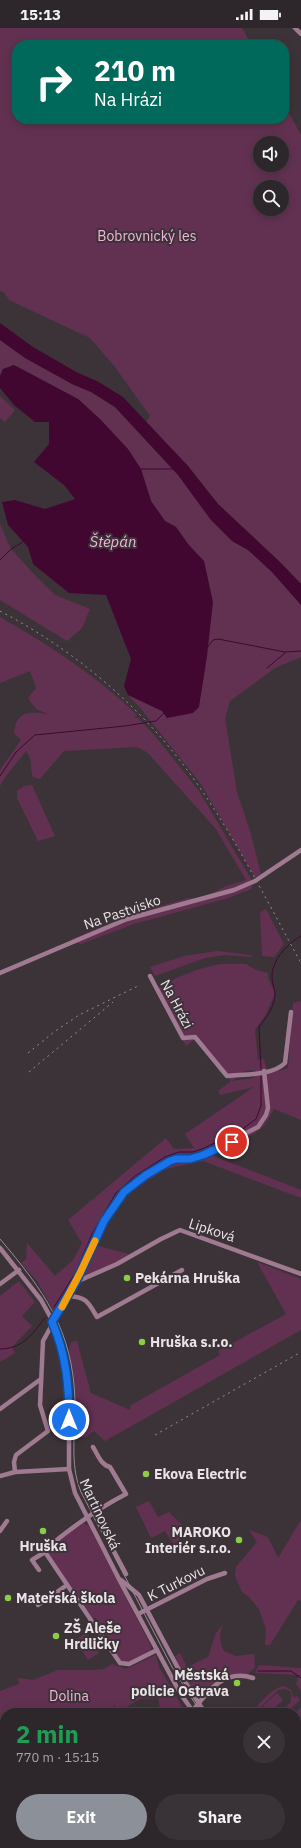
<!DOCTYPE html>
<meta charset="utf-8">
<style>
:root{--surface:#2d262a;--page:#393236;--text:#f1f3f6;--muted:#a7a5a8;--line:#484347;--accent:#8c9099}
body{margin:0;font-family:"IBM Plex Sans",sans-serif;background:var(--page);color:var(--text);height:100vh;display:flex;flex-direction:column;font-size:15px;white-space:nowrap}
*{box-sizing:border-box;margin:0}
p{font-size:13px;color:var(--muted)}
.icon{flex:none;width:22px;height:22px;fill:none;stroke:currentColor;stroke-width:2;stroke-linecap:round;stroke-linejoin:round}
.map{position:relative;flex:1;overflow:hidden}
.sheet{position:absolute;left:0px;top:1680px;width:301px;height:140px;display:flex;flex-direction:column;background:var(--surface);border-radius:16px 16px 0 0;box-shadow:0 2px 10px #0003,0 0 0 1px var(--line)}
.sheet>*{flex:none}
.guide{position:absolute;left:12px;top:12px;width:277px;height:84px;border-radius:16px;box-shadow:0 2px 10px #0003,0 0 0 1px var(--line);background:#00695c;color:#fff;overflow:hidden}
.tools{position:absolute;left:253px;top:108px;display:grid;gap:8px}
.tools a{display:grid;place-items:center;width:36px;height:36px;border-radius:50%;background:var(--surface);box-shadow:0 2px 10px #0003,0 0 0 1px var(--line);font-size:20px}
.pin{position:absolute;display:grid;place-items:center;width:34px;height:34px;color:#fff;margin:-17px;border:2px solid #fff;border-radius:50%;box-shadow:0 1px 4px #0007}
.me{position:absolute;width:44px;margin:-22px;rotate:0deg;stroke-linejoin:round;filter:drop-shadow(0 0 3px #0008)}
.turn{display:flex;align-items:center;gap:14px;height:84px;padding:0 16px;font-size:18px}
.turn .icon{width:52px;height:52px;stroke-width:2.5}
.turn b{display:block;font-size:28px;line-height:34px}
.round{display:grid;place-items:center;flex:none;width:42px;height:42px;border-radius:21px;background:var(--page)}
.headline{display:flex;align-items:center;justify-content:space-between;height:68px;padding:0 16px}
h1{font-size:24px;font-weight:700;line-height:30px;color:#1e9e55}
.primary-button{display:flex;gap:8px;margin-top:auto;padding:8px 16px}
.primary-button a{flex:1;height:46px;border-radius:24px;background:var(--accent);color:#fff;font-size:16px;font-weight:700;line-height:46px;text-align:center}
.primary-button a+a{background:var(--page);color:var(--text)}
.status{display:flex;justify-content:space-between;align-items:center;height:28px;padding:0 20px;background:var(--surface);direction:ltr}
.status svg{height:11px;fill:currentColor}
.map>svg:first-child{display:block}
</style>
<div class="status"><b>15:13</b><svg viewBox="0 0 49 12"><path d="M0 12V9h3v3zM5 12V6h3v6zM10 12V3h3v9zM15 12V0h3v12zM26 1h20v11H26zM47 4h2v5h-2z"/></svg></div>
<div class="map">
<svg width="301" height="1820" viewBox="0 0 301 1820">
<rect width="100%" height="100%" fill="#3c3338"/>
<g fill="#623151" fill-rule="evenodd">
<path d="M 0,0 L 242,0 L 252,17 L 17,17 L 17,91 L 284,91 L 284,76 L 301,107 L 301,556 L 281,535 L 218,476 L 188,438 L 146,394 L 150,388 L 115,339 L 90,310 L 9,272 L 4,264 L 0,263 ZM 260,115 L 282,115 L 282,137 L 260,137 ZM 260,159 L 282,159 L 282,181 L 260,181 Z"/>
<polygon points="0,312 25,330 72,356 91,364 115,379 178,447 211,492 232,513 248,522 272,544 301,577 301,629 275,640 230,673 225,690 237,764 251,806 261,846 255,849 201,756 141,681 128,667 162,683 167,689 188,516 176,499 165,493 151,473 141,441 100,391 78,371 14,337 3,341 0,348"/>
<polygon points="0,368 15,382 5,394 0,390"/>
<polygon points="0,496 11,521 30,542 55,567 90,581 82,600 67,613 0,572"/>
<path d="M 0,589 C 49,617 97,648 137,687 L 134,689 L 138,690 L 155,708 L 199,763 L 251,851 L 252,861 L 225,871 L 134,896 L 81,916 L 70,912 L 127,888 L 188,870 L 200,871 L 226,858 L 246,852 L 216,801 L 148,725 L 137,719 L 64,723 L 40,751 L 33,749 C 29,738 34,734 26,723 L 6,748 L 0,758 L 0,742 L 21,712 L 14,705 C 17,681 30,684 48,686 L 36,681 L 28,670 L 36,660 L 30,643 L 0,655 Z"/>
<polygon points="32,757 55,808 38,813 17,770 17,763 24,758"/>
<polygon points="266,881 284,916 274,929 262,928 260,884"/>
<polygon points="217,923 251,927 252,929 225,927 205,930 155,948 150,939 184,928"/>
<path d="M 221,936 L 246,936 L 256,942 L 268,945 L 268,950 L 275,965 L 266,986 L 255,1002 L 258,1032 L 264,1031 L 268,1046 L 288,1040 L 293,975 L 301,973 L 301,1092 L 274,1081 L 264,1098 L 255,1105 L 213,1128 L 301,1162 L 301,1170 L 203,1133 L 166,1141 L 134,1161 L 115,1177 L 94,1217 L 129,1226 L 93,1248 L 75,1252 L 58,1281 L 54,1283 L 37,1253 L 21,1235 L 26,1231 L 27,1215 L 55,1248 L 73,1232 L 82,1215 L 68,1192 L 166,1110 L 174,1121 L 194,1120 L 185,1106 L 254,1059 L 220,1067 L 218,1063 L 231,1053 L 196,1010 L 186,1018 L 155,962 C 176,949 197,940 221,936 ZM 255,1042 L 254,1050 L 232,1053 L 245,1043 Z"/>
<polygon points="257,1234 301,1251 301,1302 105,1413 94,1403 86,1409 75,1409 75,1359 69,1322 71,1314 77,1313 91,1365 130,1382 131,1377 220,1327 218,1323 286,1286"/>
<polygon points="19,1253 35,1274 22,1288 32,1298 12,1319 15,1325 0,1334 0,1268"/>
<polygon points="149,1473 158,1489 169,1484 188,1503 174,1517 165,1503 151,1510 136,1479"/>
<polygon points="301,1492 301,1573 298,1572 270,1617 265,1617 266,1601 259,1581 249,1569 242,1564 235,1548 236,1539 257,1514 249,1502 268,1509 278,1530"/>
<path d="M 83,1495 L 89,1498 L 151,1618 L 151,1622 C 142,1630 132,1635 121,1633 L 96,1590 L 93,1590 L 49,1528 L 49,1523 L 53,1517 L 78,1496 Z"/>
<path d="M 223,1596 C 219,1607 219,1613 224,1623 L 236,1628 L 254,1626 L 255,1639 L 248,1646 C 223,1646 219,1650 202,1668 L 196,1667 L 183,1646 L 175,1628 L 180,1625 L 187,1639 L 208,1629 L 216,1605 Z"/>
<polygon points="86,1605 99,1625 88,1632 75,1612"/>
<polygon points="156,1627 159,1639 183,1680 183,1685 161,1685 158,1670 140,1671 123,1681 125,1685 111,1685 114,1681 115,1676 108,1685 5,1685 5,1718 0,1705 0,1663 19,1656 18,1650 33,1652 58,1642 94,1642 104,1641 112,1636 126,1641"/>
<polygon points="259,1637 301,1640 301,1663 296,1656 299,1647 255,1645"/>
<path d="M 284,1658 L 291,1662 L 294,1670 L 297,1668 L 300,1672 L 286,1685 L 279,1685 L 290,1675 L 292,1668 L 290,1663 L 284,1661 L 278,1662 L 256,1684 L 262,1679 L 268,1685 L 253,1685 C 257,1676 274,1659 284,1658 Z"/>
<polygon points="277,1665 283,1672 269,1685 263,1678"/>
<polygon points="301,1679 301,1755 296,1753 296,1685 295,1685"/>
<polygon points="0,1723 5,1739 5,1751 0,1753"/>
<polygon points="301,1774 301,1820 266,1820 269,1815 296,1815 296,1777"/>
<polygon points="0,1798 5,1799 5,1815 78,1815 75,1817 77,1820 0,1820"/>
<polygon points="134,1815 177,1815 171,1820 136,1820"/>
<polygon points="207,1815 263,1815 259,1820 211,1820"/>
</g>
<g fill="#410731">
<polygon points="0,295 33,319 78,345 97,353 123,369 188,438 218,476 281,535 301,556 301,577 272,544 248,522 232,513 211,492 178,447 115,379 91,364 72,356 25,330 0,312"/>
<polygon points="14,337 78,371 100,391 128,421 141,441 151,473 165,493 176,499 188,516 204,533 213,574 207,628 199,679 193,685 167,690 162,683 128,667 124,658 131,631 106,567 69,565 33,536 28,519 8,497 2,474 15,472 45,481 75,471 64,457 34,434 49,416 49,394 35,394 14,377 0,360 0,348 3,341"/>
</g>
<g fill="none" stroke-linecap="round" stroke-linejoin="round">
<g stroke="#410731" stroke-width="1">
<polyline points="141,441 174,441"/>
<polyline points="0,532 11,521 23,514"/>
<polyline points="208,619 213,612 218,611 285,624 301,623"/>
<polyline points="267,640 285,625"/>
<polyline points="0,748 16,724 35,707 125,698 156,693 164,685"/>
<path d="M 261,1041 L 259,999 C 266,990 275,978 275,966 C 275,961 272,956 272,950 C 271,933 287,916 301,908"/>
<polyline points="54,1279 76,1244 92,1206 116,1165 135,1148 165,1129 179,1124 193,1124 202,1121 240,1103 256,1091 261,1078 261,1047"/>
<path d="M 0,1321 C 23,1321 32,1306 45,1290"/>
<polyline points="258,1643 291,1643 301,1650"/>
</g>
<g stroke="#9f7a91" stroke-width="4.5">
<polyline points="295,0 301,6"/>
<polyline points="0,945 127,891 234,862 255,853 301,822"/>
<path d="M 150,948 L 183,1010 L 195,1009 L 227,1048 C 244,1046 272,1048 285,1035 L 291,984"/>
<polyline points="0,1220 41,1272 51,1290 62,1318 69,1356 69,1441 75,1465 121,1555 180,1665 194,1685"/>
<polyline points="76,1254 117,1236 161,1211 180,1202 301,1246"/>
<polyline points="0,1256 19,1242"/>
<path d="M 68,1268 C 87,1269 88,1274 97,1289 L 182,1242"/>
<polyline points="0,1381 41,1351"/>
<polyline points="15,1444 14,1434 16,1427 48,1403 40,1377 43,1313 68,1268 104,1193 114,1177 124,1164 132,1157 170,1133 203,1127 258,1099 266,1087 268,1080 264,1043"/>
<polyline points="0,1448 15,1444 69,1441"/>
<polyline points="93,1484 126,1546"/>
<polyline points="0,1503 7,1493"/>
<polyline points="45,1524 120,1635 129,1636 157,1622"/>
<path d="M 39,1542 L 32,1532 L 45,1524 L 47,1520 C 72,1499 97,1481 126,1466 L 110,1439 C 101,1437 98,1427 93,1419"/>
<polyline points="121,1552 139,1567 187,1657 205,1685"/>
<polyline points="38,1577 67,1557"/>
<polyline points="138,1586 207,1551 225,1545"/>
<path d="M 191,1685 C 207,1664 224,1640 253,1650"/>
<polyline points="296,1759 301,1761"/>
<polyline points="296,1769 301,1771"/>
<polyline points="105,1815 108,1820"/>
<polyline points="133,1815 134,1820"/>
<polyline points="185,1820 190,1815"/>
<polyline points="263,1820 266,1815"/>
</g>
<g stroke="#958d92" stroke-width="1">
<path d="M 0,1211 C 44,1263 73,1302 75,1373 C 76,1404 69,1435 81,1464 L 172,1639 L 201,1685"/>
<polyline points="296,1765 301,1767"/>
</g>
<g stroke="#958d92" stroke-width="1" stroke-dasharray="2 4" stroke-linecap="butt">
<path d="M 0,583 C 76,623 143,680 193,750 C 234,807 267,873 301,935"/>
<polyline points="28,1025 54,1004 79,987 140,957"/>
<polyline points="29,1044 113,974"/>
<polyline points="155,1407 301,1324"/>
</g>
</g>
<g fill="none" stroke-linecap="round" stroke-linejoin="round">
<g stroke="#114b97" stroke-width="10">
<path id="route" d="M 69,1392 C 69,1357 66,1326 52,1294 L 76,1254 L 104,1193 L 124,1164 L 146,1147 L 170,1133 L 176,1131 L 190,1131 L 203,1127 L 232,1114"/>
</g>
<use href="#route" stroke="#1a73e8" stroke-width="7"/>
<polyline stroke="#f59e0b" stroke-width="7" points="62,1279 80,1245 95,1213"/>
</g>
<g fill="#8bce46" stroke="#3c3338" stroke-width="1.5">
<circle cx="127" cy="1250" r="4"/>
<circle cx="142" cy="1314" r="4"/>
<circle cx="146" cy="1446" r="4"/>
<circle cx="43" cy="1503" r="4"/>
<circle cx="239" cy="1512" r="4"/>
<circle cx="8" cy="1570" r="4"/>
<circle cx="56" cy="1608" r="4"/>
<circle cx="237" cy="1655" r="4"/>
</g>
<g text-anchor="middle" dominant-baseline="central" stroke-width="4" stroke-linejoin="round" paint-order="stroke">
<g font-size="14" fill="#f5b3db" stroke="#3c3338">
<text x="147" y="208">Bobrovnický les</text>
<text x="69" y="1668">Dolina</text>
</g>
<g font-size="14" fill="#e9e3e7" stroke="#3c3338">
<text transform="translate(122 884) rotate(-19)">Na Pastvisko</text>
<text transform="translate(177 976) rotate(62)">Na Hrázi</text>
<text transform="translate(212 1202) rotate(18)">Lipková</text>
<text transform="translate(100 1486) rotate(65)">Martinovská</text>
<text transform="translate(176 1555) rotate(-27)">K Turkovu</text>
</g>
<g font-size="14" font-weight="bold" fill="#e9e3e7" stroke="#3c3338" text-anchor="start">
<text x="135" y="1250">Pekárna Hruška</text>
<text x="150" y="1314">Hruška s.r.o.</text>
<text x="154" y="1446">Ekova Electric</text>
<text x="231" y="1504" text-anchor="end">MAROKO<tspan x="231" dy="16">Interiér s.r.o.</tspan></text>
<text x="43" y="1518" text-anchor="middle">Hruška</text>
<text x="16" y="1570">Mateřská škola</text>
<text x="64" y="1600">ZŠ Aleše<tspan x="64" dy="16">Hrdličky</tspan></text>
<text x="229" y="1647" text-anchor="end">Městská<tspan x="229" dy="16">policie Ostrava</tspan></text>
</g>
<g font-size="15" font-style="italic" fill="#f5b3db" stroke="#3c3338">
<text x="113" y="513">Štěpán</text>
</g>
</g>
</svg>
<div class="tools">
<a><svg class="icon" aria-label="sound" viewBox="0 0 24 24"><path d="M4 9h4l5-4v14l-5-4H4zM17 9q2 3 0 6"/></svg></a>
<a><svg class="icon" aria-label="search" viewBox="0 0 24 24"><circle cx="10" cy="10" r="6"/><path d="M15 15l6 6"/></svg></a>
</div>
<div class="pin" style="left:232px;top:1114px;background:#d93025"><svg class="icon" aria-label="arrive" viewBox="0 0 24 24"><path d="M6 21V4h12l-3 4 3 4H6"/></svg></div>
<svg class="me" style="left:69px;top:1392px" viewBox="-20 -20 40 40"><circle r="17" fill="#1a73e8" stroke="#fff" stroke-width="3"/><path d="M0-11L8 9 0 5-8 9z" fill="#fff"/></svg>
<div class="guide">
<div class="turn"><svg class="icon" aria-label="right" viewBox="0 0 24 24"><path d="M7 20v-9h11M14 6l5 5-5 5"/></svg><div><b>210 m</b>Na Hrázi</div></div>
</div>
<section class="sheet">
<div class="headline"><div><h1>2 min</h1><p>770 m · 15:15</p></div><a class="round"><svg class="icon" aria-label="close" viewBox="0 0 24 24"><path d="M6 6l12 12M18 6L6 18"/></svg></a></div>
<div class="primary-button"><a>Exit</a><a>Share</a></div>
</section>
</div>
